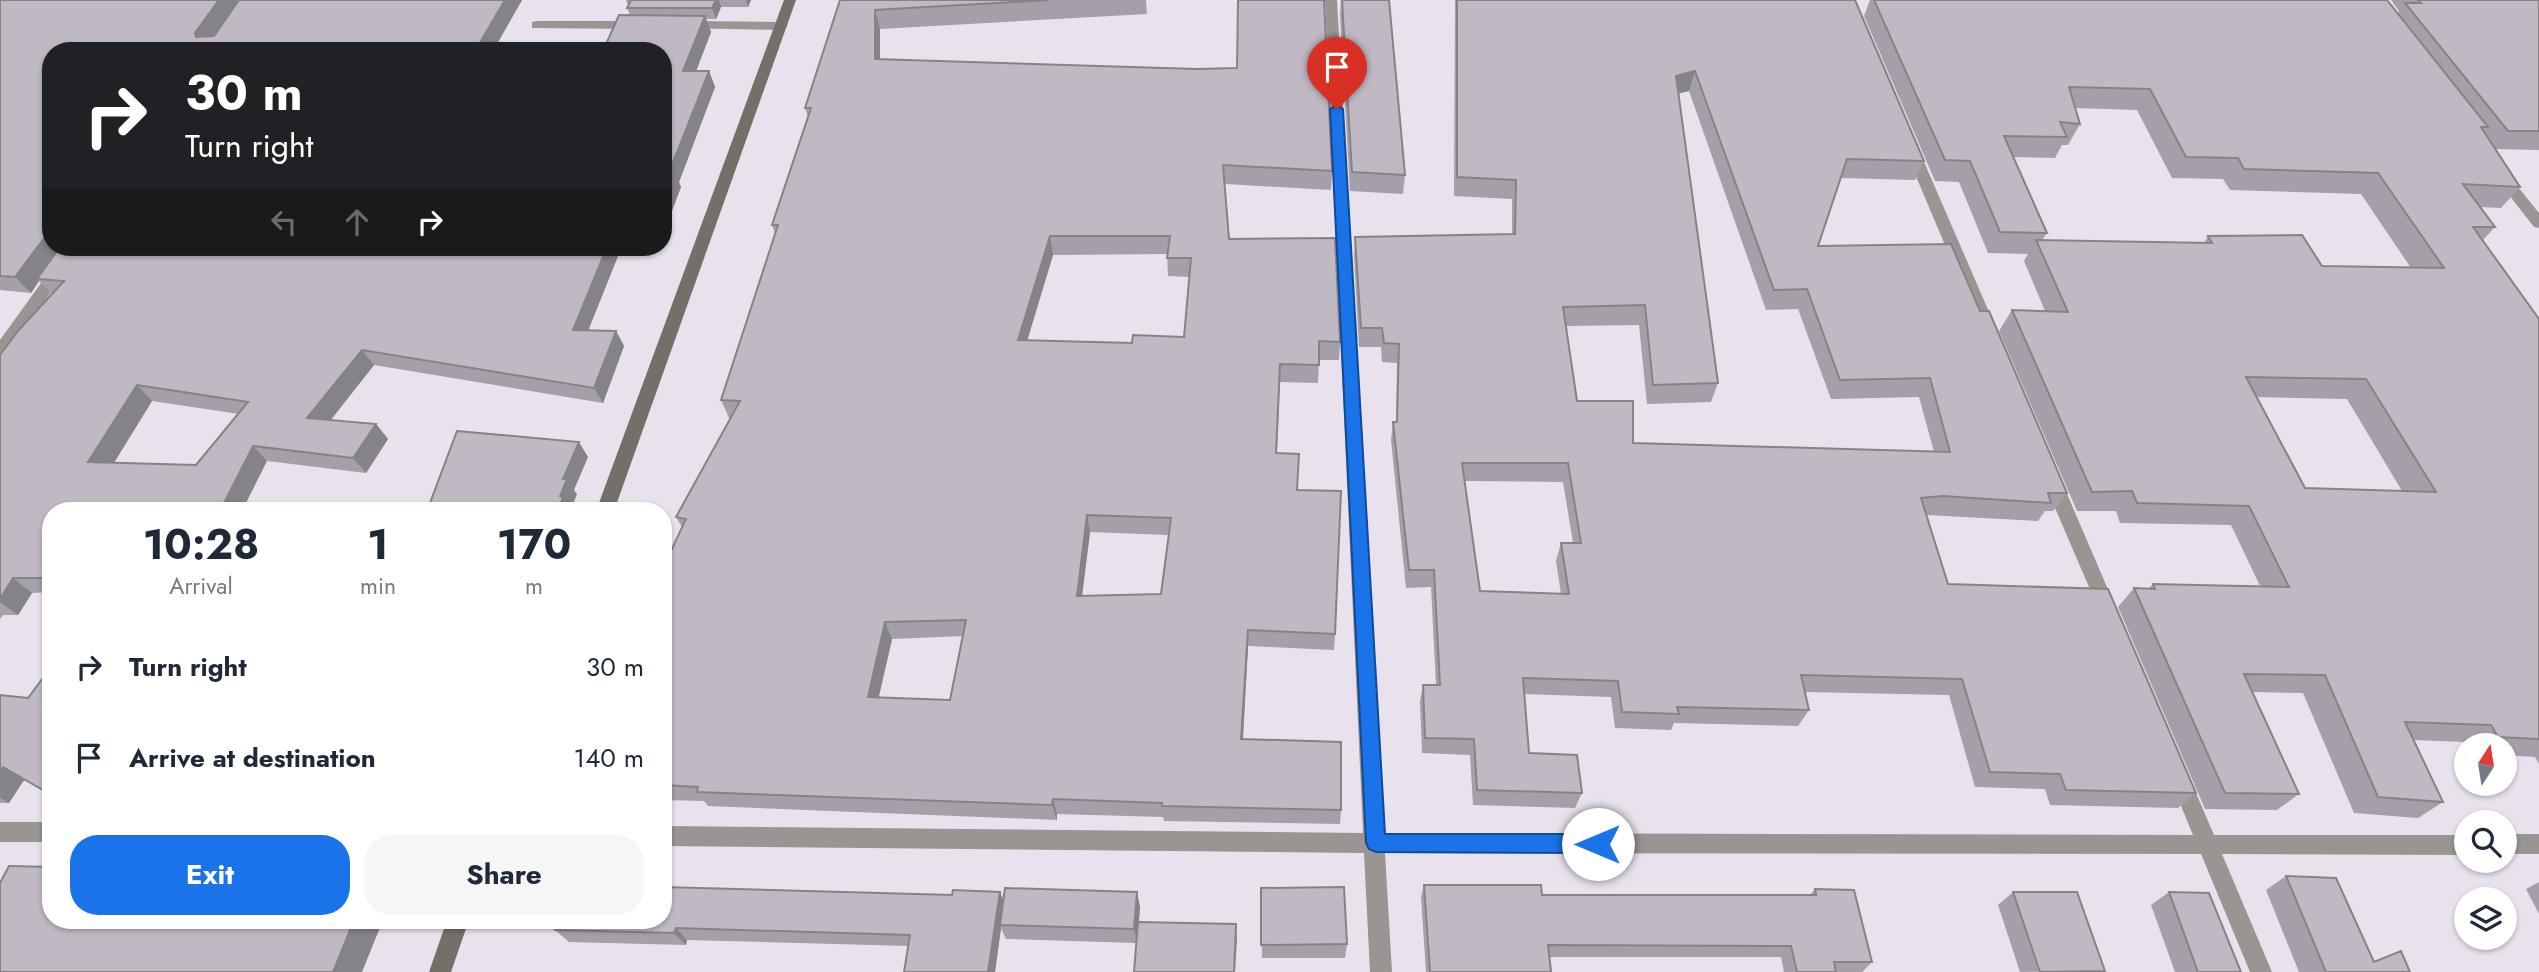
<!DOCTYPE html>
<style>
:root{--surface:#fff;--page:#f6f6f7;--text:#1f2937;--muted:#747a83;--accent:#1a73e8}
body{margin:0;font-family:Jost,sans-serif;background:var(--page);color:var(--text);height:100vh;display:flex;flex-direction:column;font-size:26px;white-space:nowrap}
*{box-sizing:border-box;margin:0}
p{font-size:23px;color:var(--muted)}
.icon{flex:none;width:38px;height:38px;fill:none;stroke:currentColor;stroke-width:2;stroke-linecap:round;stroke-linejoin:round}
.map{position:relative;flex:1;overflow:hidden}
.details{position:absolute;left:42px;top:502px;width:630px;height:427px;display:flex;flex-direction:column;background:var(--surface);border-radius:28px;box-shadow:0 2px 5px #0004}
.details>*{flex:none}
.hud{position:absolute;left:42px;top:42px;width:630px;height:214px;border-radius:28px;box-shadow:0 2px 5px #0004;background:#202124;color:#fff;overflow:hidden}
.needle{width:46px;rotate:12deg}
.buttons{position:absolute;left:2454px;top:733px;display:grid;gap:14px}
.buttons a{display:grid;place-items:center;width:63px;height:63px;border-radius:50%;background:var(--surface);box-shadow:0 2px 5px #0004;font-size:35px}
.pin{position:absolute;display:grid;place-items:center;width:60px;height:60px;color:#fff;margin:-72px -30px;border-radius:50% 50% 50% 0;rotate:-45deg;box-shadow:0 0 7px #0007}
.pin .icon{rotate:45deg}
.me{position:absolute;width:77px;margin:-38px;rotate:270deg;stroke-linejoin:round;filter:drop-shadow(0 0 5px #0008)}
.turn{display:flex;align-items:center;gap:24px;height:147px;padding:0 28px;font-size:32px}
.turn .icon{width:91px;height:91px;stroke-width:2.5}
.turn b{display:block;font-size:49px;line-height:60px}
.lanes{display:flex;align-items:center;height:66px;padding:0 28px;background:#0003;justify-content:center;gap:35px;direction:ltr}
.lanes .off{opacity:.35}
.eta{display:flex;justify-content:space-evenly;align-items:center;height:119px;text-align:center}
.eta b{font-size:42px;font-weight:700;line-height:49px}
.button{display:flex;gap:14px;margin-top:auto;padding:14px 28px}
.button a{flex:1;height:80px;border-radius:28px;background:var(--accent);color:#fff;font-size:28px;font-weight:700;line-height:80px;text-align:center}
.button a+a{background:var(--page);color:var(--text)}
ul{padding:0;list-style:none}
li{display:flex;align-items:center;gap:21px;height:91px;padding:0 28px}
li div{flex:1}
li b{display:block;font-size:26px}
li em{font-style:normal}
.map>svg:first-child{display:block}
</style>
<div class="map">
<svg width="2539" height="972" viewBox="0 0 2539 972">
<rect width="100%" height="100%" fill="#e9e2ed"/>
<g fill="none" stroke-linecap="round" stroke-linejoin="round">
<g fill="#999592" fill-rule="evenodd">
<polygon points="1325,0 1337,0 1384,833 2193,835 2170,779 2173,772 2180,770 2187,772 2214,835 2466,835 2466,855 2222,854 2272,972 2250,972 2201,854 1385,853 1392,972 1370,972 1364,853 663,846 663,826 1363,833"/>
<polygon points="537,21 638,21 645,25 638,29 532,28 532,22"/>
<polygon points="687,21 781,22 788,26 781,30 682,28 682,22"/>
<polygon points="1911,143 1918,148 1996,328 1994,332 1988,334 1980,328 1904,148"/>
<polygon points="2500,169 2505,171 2539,213 2539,228 2534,227 2495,177 2493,174 2495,171"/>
<polygon points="67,247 83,247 6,356 0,358 0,340"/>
<polygon points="2052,473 2058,475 2061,480 2116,608 2114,614 2107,616 2100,614 2098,608 2043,480 2046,475"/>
<rect x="0" y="822" width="51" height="20"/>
<rect x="2504" y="834" width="35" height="20"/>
</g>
<g fill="#756f6a" fill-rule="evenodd">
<polygon points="784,0 796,0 614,511 596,511"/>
<polygon points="447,920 469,920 451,972 429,972"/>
</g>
</g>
<g fill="#a59fa9" fill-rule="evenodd">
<path d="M 0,0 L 522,0 L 493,51 L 51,51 L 51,247 L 658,247 L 657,251 L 620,251 L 588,330 L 616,331 L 624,346 L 603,403 L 374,365 L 331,420 L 376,424 L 388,439 L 366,473 L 267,461 L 51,511 L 51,592 L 32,593 L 18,615 L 3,615 L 0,619 L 0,355 L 52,294 L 39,281 L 31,293 L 0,290 ZM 152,401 L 239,414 L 196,465 L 114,463 Z"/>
<polygon points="626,0 751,0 748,7 721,7 716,19 706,19 711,32 696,71 709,71 715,87 679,182 681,187 663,234 630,15 627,8 628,5"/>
<path d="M 840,0 L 1146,0 L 1147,14 L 880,29 L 880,59 L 1332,171 L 1331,190 L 1225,184 L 1229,239 L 1340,342 L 1339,360 L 1319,360 L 1318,383 L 1280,382 L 1277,453 L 1298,490 L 1335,634 L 1334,650 L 1248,646 L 1243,739 L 1341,810 L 1340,824 L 1164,821 L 1163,817 L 1057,814 L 1057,820 L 708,806 L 704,801 L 663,800 L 663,595 L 668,582 L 663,575 L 663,568 L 682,527 L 676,517 L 730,418 L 729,418 L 721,400 L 775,233 L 772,225 L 808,117 L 805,108 ZM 1167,254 L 1168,276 L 1189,277 L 1184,337 L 1132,343 L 1027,340 L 1053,255 ZM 1090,532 L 1169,535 L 1161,594 L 1082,596 ZM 963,636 L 950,700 L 879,697 L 892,639 Z"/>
<polygon points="1341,0 1405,175 1403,194 1350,191 1340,15"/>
<path d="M 1455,0 L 1855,0 L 1924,161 L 1915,180 L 1841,178 L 1818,246 L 1980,311 L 2067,493 L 2053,511 L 2045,511 L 2038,521 L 1926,515 L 1948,584 L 2196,793 L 2178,808 L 2050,805 L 2045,789 L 1975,787 L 1949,695 L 1805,692 L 1809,710 L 1798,726 L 1674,723 L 1671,730 L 1615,728 L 1611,697 L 1524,694 L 1529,753 L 1582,793 L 1575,808 L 1473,805 L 1470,755 L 1422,753 L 1420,701 L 1423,685 L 1436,685 L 1431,587 L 1406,588 L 1391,440 L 1393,422 L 1396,422 L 1397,363 L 1382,362 L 1381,347 L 1359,347 L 1354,256 L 1355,237 L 1512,234 L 1512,199 L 1454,196 ZM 1689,91 L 1766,310 L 1798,309 L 1831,399 L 1919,397 L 1934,452 L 1633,443 L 1577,401 L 1566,326 L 1639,325 L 1647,404 L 1711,402 L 1718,383 L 1678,94 ZM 1465,481 L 1563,482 L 1573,543 L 1561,543 L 1556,561 L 1561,594 L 1480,591 Z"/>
<path d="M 1870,0 L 2398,13 L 2399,11 L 2391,0 L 2539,0 L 2539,150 L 2495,149 L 2520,187 L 2501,208 L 2480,207 L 2495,227 L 2483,240 L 2539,319 L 2539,764 L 2535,757 L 2504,755 L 2504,746 L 2467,746 L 2465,742 L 2414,740 L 2443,802 L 2418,818 L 2354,813 L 2303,693 L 2252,692 L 2299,794 L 2277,810 L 2205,809 L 2118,607 L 2134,588 L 2149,588 L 2153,584 L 2260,586 L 2231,525 L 2120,523 L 2116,511 L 2077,511 L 1999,331 L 2012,310 L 2045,311 L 2024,261 L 2028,254 L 1988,253 L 1959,182 L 1935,181 L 1864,16 ZM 2075,108 L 2137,110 L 2172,178 L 2223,179 L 2230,190 L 2361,194 L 2411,268 L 2322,266 L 2208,236 L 2204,243 L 2042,240 L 2047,233 L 2013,157 L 2055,158 L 2062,145 L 2068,145 L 2080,124 ZM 2257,397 L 2347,399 L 2402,491 L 2305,488 Z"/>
<polygon points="51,667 51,795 24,780 9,803 0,803 0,695 28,698"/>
<polygon points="2286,876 2374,962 2410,972 2299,972 2266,890"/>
<polygon points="2539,882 2539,914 2526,889"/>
<polygon points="1424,885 1542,895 1810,895 1815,889 1872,962 1862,972 1784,972 1781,957 1550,957 1552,972 1426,972 1421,897"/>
<polygon points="1261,888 1347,944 1345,958 1262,958"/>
<polygon points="2013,892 2105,971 2020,972 1998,905"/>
<polygon points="2169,892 2241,972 2175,972 2151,905"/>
<polygon points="1003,901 1140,907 1139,922 1237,938 1136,943 1006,939 1001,928 995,972 904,972 908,946 687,940 686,945 569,942 555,930"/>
</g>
<g fill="#868289">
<polygon points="219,0 242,0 207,49 196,37 195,33"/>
<polygon points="505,0 522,0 493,51 475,51"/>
<polygon points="716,0 719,0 721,7 716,19 712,8"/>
<polygon points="746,0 751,0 748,7"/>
<polygon points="875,10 880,29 880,78 875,59"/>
<polygon points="705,16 711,32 690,87 683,71"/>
<polygon points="709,71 715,87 679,182 681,187 663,234 663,198 670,170"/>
<polygon points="1695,71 1689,91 1670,95 1676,76"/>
<polygon points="50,229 51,247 64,247 37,279 39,281 31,293 15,277"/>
<polygon points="1050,236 1053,255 1022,358 1018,340"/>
<polygon points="607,247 618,247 620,251 582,346 573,330"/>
<polygon points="616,331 624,346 603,403 594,388"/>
<polygon points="362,350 374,365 320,433 307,418"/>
<polygon points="137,385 152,401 105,477 88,462"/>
<polygon points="376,424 388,439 366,473 353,458"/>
<polygon points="579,442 588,457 574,490 577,494 571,509 572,511 557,511 563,479"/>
<polygon points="253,446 267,461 242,511 220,511"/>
<polygon points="1087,515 1090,532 1080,612 1077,596"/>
<polygon points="13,578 32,593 18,615 0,602 0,599"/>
<polygon points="885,622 892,639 875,712 868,697"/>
<polygon points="1248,630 1248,646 1242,754 1241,739"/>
<polygon points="3,767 24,780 9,803 0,798 0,772"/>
<polygon points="1053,799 1057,814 1057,820 1052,805"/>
<polygon points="1000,892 1005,904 1000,925 1001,928 995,972 988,972"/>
<polygon points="1137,892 1140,907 1137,943 1134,929"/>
<polygon points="354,920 383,920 362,972 333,972"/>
<polygon points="1236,924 1237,938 1235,972 1234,972"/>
<polygon points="676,928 687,940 686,945 674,933"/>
</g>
<g fill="#c0b9c4" stroke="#868289" stroke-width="2" fill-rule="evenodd">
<polygon points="0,0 219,0 195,33 196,37 214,36 239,0 505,0 475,51 51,51 51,229 15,277 0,276"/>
<polygon points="631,0 716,0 712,8 627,8"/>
<path d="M 840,0 L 1049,0 L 875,10 L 875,59 L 1197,69 L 1237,68 L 1238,0 L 1324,0 L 1332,171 L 1223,165 L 1229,239 L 1335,238 L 1340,342 L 1319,341 L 1319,365 L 1280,364 L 1276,453 L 1299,454 L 1297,490 L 1341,491 L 1335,634 L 1248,630 L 1241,739 L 1341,742 L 1341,810 L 1162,806 L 1162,803 L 1053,799 L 1052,805 L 697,792 L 698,787 L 663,785 L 663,595 L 671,573 L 663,572 L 663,568 L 686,519 L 676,517 L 740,401 L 721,400 L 778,225 L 772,225 L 811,108 L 805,108 ZM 1050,236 L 1170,236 L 1167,258 L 1191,258 L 1184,337 L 1133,335 L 1132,343 L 1018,340 ZM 1087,515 L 1171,518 L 1161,594 L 1077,596 ZM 966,620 L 950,700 L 868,697 L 885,622 Z"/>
<polygon points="1342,0 1389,0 1405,175 1352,172"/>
<path d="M 1457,0 L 1855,0 L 1924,161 L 1847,159 L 1818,246 L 1951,244 L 1980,311 L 1989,311 L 2067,493 L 2048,493 L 2051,503 L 1943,496 L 1921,498 L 1948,584 L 2108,589 L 2196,793 L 2066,790 L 2060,774 L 1990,772 L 1962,679 L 1801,675 L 1809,710 L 1677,707 L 1679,714 L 1622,712 L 1618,681 L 1523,678 L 1529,753 L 1577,755 L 1582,793 L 1477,790 L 1474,739 L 1425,738 L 1423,685 L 1440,685 L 1434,570 L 1409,570 L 1393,422 L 1397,422 L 1399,344 L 1384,343 L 1382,328 L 1361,328 L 1355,237 L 1515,234 L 1516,180 L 1457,177 ZM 1695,71 L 1774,290 L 1807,289 L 1840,380 L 1930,378 L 1950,452 L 1633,443 L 1633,401 L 1577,401 L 1563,307 L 1645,305 L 1653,385 L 1718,383 L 1676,76 ZM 1462,463 L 1568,463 L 1581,543 L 1561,543 L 1569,594 L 1480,591 Z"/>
<path d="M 1874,0 L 2387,0 L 2488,127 L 2481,127 L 2520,187 L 2463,184 L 2495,227 L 2473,227 L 2539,319 L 2539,739 L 2498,737 L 2491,725 L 2405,722 L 2443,802 L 2378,797 L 2325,675 L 2244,674 L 2299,794 L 2225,793 L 2134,588 L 2155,589 L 2153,584 L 2289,587 L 2249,506 L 2137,503 L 2132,491 L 2092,492 L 2012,310 L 2068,312 L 2036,240 L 2212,243 L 2208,236 L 2302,235 L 2322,266 L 2444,268 L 2378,173 L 2244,169 L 2238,158 L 2186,157 L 2150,89 L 2069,87 L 2080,124 L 2060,122 L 2067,137 L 2004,136 L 2047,233 L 2000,232 L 1970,161 L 1945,160 ZM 2246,377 L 2366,379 L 2436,492 L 2305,488 Z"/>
<polygon points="2418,0 2539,0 2539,131 2508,131 2405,3 2421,3"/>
<polygon points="619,15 705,16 683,71 709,71 670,170 674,170 663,198 663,51 603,51"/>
<path d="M 60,247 L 607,247 L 573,330 L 616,331 L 594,388 L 362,350 L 307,418 L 376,424 L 353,458 L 253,446 L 220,511 L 51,511 L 51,578 L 13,578 L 0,599 L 0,355 L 18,331 L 64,281 L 37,279 ZM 137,385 L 248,402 L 196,465 L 88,462 Z"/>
<polygon points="457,431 579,442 563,479 567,479 560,496 563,498 557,511 427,511"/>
<polygon points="51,667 51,790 43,790 3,767 0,772 0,695 28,698"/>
<polygon points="9,866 51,867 51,920 354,920 333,972 0,972 0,883"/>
<polygon points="2286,876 2336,878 2374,962 2401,951 2410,972 2326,972"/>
<polygon points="1424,885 1541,885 1542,895 1816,895 1815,889 1854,890 1872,962 1834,962 1836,972 1797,972 1791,946 1548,945 1551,972 1430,972"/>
<polygon points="663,887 952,895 953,890 1000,892 988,972 904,972 910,935 676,928 674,933 555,930 558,920 663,920"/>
<polygon points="1344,887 1347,944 1261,945 1261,888"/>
<polygon points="1005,888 1137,892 1134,929 1000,925"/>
<polygon points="2013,892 2077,892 2105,971 2040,972"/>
<polygon points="2169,892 2209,893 2241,972 2198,972"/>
<polygon points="1138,922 1236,924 1234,972 1134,972"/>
</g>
<polygon fill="#1a73e8" stroke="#114b97" stroke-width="2" points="1337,105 1343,109 1385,834 1598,834 1605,837 1607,844 1605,850 1598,853 1376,852 1369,849 1366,843 1330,109"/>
</svg>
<div class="buttons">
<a><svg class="needle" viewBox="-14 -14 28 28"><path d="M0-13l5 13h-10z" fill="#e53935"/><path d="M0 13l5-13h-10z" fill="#747a83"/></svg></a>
<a><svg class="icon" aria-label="search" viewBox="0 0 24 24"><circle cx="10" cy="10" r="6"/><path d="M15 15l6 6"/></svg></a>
<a><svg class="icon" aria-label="layers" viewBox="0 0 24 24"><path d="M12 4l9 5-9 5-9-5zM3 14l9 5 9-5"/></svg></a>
</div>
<div class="pin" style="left:1337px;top:109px;background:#d93025"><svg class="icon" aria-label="arrive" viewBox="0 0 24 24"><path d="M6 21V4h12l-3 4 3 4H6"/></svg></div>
<svg class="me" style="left:1598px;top:844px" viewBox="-20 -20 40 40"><circle r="19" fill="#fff"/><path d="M0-13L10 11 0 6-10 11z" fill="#1a73e8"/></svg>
<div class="hud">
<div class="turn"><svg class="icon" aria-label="right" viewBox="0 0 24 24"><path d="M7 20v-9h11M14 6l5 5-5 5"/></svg><div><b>30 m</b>Turn right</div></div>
<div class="lanes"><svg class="icon off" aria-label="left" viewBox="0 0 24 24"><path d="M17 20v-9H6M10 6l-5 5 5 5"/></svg><svg class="icon off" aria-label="ahead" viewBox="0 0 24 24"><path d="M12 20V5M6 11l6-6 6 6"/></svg><svg class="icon" aria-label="right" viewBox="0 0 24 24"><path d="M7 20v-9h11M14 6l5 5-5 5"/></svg></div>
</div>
<section class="details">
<div class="eta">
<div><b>10:28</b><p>Arrival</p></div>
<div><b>1</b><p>min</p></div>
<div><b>170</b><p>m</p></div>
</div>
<ul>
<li><svg class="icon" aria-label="right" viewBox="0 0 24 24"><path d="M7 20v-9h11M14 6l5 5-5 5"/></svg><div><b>Turn right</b></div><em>30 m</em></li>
<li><svg class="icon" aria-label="arrive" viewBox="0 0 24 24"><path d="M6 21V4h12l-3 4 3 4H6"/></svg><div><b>Arrive at destination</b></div><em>140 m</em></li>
</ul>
<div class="button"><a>Exit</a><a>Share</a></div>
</section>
</div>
